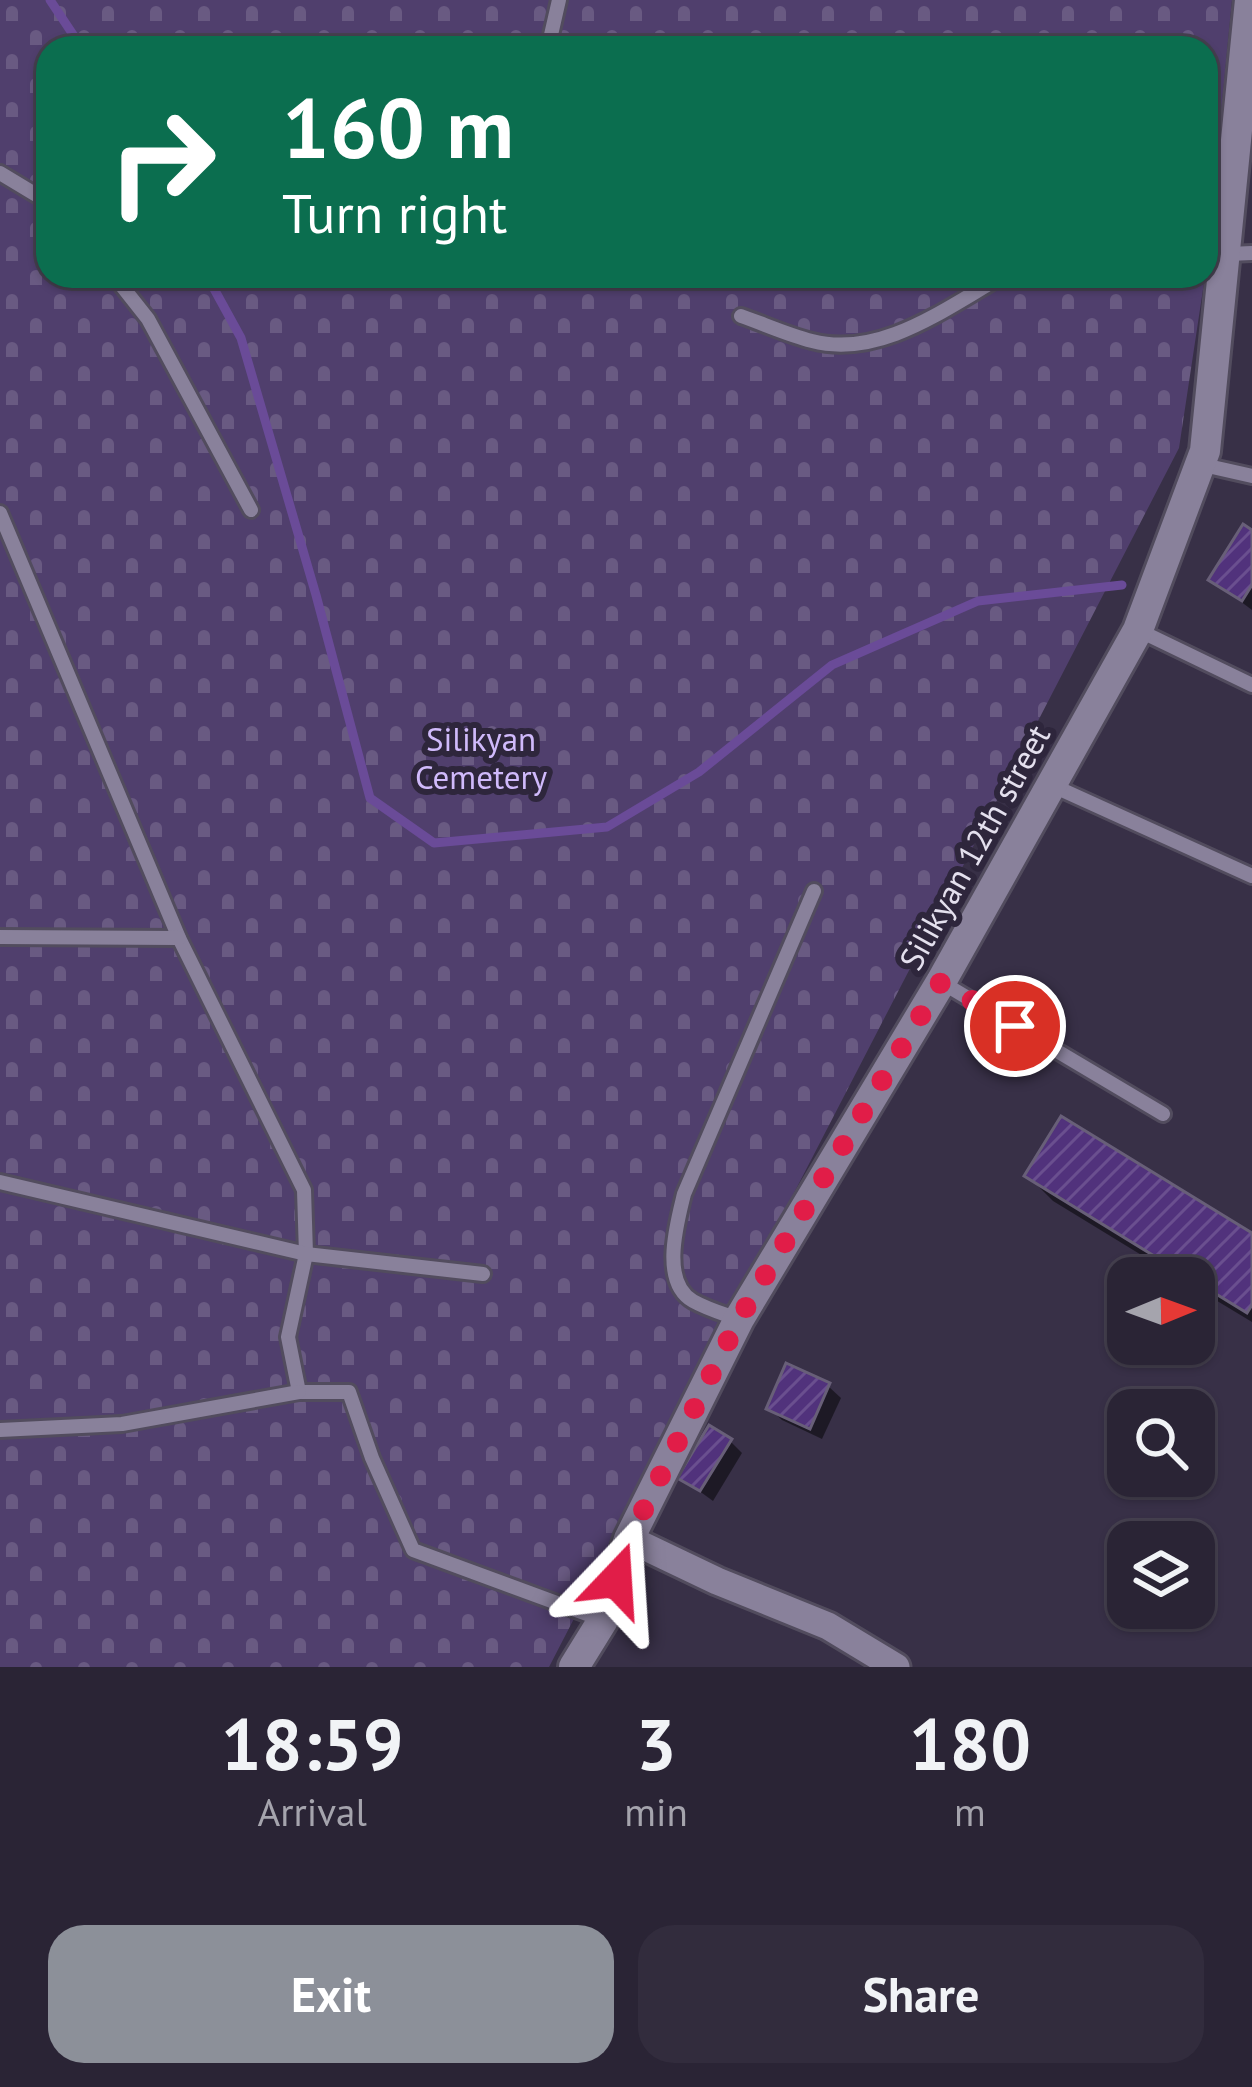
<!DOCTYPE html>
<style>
:root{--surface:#2a2435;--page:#322c3d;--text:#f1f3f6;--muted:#a5a4ad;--line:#464150;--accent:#8c9099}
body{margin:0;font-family:"PT Sans",sans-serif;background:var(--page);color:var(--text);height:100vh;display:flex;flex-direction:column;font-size:45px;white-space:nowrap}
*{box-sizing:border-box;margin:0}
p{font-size:39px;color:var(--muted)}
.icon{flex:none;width:66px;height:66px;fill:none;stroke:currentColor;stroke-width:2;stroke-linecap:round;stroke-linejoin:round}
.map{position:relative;height:1667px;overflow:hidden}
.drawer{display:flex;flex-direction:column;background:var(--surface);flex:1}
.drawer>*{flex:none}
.hud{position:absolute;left:36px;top:36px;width:1182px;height:252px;border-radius:36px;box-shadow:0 3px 9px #0004,0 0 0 3px var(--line);background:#0b6e4f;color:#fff;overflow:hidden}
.needle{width:78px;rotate:89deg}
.fabs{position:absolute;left:1107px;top:1257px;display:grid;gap:24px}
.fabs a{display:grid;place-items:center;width:108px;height:108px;border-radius:24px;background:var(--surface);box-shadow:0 3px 9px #0004,0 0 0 3px var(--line);font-size:60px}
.pin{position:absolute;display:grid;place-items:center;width:102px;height:102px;color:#fff;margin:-51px;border:6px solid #fff;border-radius:50%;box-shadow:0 3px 12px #0007}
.me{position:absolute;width:132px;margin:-66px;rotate:20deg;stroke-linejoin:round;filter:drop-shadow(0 0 9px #0008)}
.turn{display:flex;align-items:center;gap:42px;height:252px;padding:0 48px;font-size:54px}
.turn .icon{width:156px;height:156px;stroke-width:2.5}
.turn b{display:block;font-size:84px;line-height:102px}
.eta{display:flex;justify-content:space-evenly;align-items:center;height:204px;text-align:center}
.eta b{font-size:72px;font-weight:600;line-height:84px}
.cta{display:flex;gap:24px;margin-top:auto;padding:24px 48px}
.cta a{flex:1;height:138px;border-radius:36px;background:var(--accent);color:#fff;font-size:48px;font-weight:600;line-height:138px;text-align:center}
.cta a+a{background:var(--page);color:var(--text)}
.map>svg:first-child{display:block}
</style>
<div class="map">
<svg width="1252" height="1667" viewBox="0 0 1252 1667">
<defs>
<pattern id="cemetery-stones" width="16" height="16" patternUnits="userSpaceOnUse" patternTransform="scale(3)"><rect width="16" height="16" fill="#503f6d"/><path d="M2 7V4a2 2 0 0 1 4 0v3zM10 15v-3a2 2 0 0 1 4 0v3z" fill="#695a82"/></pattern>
<pattern id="building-hatch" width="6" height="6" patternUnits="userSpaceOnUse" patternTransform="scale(3)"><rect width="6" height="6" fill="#51327c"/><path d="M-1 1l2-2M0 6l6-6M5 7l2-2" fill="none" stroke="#6a4f8f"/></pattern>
</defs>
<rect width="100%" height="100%" fill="#383047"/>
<polygon fill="url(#cemetery-stones)" points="0,0 1232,0 1206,268 1206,48 48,48 48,276 1205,276 1179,448 549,1667 0,1667"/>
<g fill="#0007">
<polygon points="1252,533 1252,610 1212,580"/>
<polygon points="1028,1176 1252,1237 1252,1322 1194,1287 1194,1278 1179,1278 1053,1201"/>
<polygon points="828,1386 841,1398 822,1439 782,1420 769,1408"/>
<polygon points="730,1441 742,1453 713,1501 680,1477"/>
</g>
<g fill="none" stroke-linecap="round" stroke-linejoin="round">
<g stroke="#6a4b98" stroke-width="9">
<polyline points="50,0 82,48"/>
<polyline points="207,276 241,338 316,595 370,798 434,843 607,827 699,772 832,665 978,601 1122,585"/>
</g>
</g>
<g fill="url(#building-hatch)" stroke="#685f78" stroke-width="3">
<polygon points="1243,524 1252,530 1252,585 1242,601 1208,580"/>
<polygon points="1061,1116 1252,1233 1252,1305 1247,1313 1024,1176"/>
<polygon points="786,1363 830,1383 810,1429 766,1409"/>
<polygon points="709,1425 732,1439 700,1491 677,1478"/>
</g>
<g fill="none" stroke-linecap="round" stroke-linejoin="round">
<g stroke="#524c5e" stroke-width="20">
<g id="service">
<polyline points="548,48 559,0"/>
<polyline points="0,173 48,202"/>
<polyline points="1206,255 1252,253"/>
<polyline points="114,276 148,319 251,510"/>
<path d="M 741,316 C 764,324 788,335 812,341 C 881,359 947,307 1003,276"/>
<polyline points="1199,464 1252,476"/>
<polyline points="0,513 179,938 304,1190 306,1254 288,1337 299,1392 349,1392 372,1458 413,1550 603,1620"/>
<polyline points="1138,630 1252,685"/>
<polyline points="1049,784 1252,876"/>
<polyline points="0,937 179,938"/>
<polyline points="941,982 1163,1114"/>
<polyline points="0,1182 306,1254 483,1274"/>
<path d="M 738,1319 C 724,1314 707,1309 693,1301 C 660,1282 677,1223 684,1194 L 814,891"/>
<polyline points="0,1430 122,1424 299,1392"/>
</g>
</g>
<g stroke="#524c5e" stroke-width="33">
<polyline id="minor" points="629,1539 717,1581 828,1626 896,1667"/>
</g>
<g stroke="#524c5e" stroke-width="36">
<polyline id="secondary" points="574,1667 603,1620 629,1539 739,1319 941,982 1138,630 1205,451 1250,0"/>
</g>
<use href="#service" stroke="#89819b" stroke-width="14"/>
<use href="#minor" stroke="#89819b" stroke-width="27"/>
<use href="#secondary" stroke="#89819b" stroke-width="30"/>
</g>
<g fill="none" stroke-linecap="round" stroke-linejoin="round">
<polyline stroke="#e11d48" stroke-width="21" stroke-dasharray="0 37.8" points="616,1580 629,1539 739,1319 941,982 1015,1026"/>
</g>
<g text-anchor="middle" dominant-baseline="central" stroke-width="12" stroke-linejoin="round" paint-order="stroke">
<g font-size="33" fill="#d0bafb" stroke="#2e263c">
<text x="481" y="738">Silikyan<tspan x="481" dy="38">Cemetery</tspan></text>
</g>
<g font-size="33" fill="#e4e0ee" stroke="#2e263c">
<text transform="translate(974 847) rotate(-61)">Silikyan 12th street</text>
</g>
</g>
</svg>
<div class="fabs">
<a><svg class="needle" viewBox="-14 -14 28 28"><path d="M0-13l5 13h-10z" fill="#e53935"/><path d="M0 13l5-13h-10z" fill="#a5a4ad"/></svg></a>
<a><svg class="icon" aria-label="search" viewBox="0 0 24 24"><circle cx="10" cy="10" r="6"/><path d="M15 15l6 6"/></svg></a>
<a><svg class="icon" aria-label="layers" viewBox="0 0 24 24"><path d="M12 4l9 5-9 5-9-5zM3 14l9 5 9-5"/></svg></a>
</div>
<div class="pin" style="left:1015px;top:1026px;background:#d93025"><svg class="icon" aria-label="arrive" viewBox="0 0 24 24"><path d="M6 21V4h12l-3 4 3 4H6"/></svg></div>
<svg class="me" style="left:616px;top:1580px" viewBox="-20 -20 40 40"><path d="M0-17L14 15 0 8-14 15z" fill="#e11d48" stroke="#fff" stroke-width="4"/></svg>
<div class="hud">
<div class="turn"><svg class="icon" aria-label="right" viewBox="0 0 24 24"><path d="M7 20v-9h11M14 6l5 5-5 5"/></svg><div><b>160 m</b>Turn right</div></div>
</div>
</div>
<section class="drawer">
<div class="eta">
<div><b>18:59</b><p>Arrival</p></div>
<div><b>3</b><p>min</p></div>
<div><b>180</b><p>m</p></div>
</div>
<div class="cta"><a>Exit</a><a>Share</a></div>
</section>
